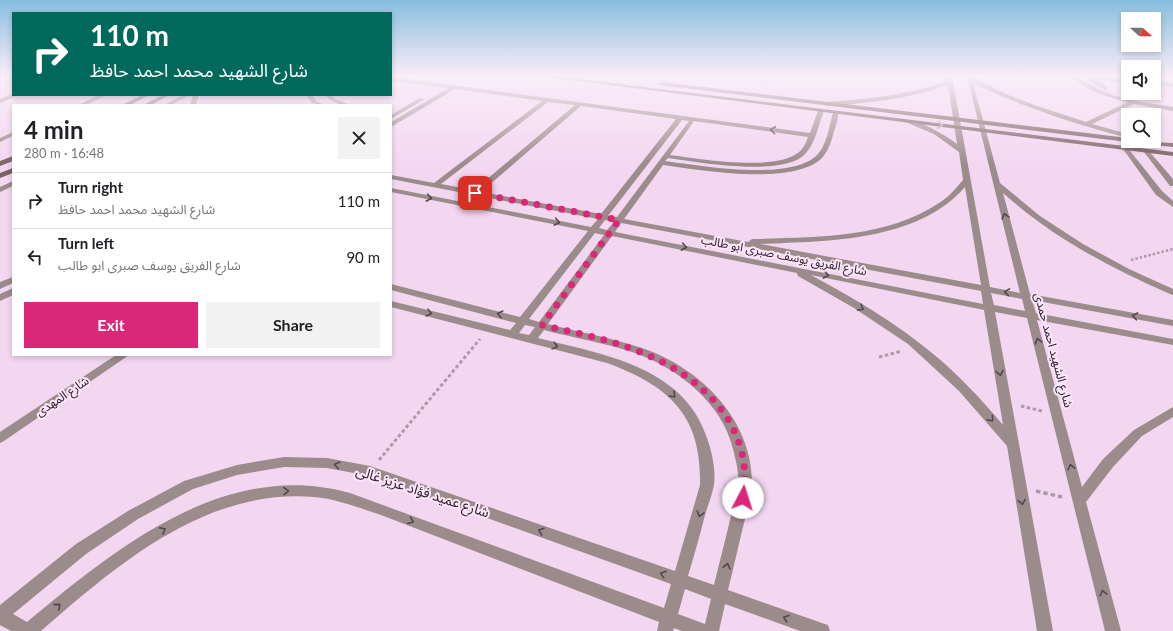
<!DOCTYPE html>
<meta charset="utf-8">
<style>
:root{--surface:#fff;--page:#f2f2f2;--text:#202124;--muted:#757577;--line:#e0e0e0;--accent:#db2777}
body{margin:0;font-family:Lato,"Noto Sans Arabic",sans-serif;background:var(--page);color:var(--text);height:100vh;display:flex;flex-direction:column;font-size:15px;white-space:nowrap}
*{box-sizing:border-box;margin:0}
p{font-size:13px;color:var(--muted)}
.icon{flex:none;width:22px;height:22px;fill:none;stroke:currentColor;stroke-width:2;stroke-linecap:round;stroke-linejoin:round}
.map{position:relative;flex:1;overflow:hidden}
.details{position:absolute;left:12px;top:104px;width:380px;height:252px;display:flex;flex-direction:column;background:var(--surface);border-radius:0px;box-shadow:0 2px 6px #0003}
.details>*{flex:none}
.hud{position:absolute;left:12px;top:12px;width:380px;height:84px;border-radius:0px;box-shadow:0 2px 6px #0003;background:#00695c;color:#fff;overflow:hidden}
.needle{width:26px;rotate:111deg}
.buttons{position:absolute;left:1121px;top:12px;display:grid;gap:8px}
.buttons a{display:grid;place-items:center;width:40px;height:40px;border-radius:0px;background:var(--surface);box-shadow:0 2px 6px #0003;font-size:20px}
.pin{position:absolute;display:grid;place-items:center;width:34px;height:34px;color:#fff;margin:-17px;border-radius:8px;box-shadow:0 2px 6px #0006}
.me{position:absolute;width:44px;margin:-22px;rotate:5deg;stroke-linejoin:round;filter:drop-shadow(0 0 3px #0008)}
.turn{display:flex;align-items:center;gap:14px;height:84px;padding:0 12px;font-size:18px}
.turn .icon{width:52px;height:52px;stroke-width:2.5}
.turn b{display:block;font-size:28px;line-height:34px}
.round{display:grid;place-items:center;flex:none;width:42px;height:42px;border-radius:0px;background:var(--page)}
.head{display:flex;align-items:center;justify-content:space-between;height:68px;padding:0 12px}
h1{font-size:24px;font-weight:700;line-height:30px}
.button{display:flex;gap:8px;margin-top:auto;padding:8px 12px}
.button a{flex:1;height:46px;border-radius:0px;background:var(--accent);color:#fff;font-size:16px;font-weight:700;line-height:46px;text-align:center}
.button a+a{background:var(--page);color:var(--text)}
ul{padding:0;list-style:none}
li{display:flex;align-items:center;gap:12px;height:56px;padding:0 12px;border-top:1px solid var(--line)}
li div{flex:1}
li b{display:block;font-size:15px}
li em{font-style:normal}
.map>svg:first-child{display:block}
</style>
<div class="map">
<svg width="1173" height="631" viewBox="0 0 1173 631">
<rect width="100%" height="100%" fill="#f3d7f1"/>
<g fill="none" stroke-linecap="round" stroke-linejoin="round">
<polyline stroke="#ae98ad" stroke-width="2.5" stroke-dasharray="2.5 2" stroke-linecap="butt" points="1131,260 1173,249"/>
<g stroke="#ae98ad" stroke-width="3" stroke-dasharray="3.5 2.5" stroke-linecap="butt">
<polyline points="879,357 902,351"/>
<polyline points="1021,406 1042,411"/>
<polyline points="379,460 480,339"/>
</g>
<polyline stroke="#ae98ad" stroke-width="3.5" stroke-dasharray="4.5 3" stroke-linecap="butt" points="1036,491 1062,497"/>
<g fill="#9c8b8b" fill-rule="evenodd">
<path d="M 947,76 L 952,76 L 990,287 L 1020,293 L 967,76 C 974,76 1001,92 1011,96 C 1035,106 1061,114 1086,122 L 1128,102 C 1107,97 1086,91 1071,76 C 1079,76 1097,89 1107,93 C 1128,101 1150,103 1173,107 L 1173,111 L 1134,104 L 1092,124 L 1128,134 L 1128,138 C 1075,124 1022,107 973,83 L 1000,183 L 1040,216 L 1083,244 L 1129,269 L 1173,289 L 1173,295 L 1170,294 C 1110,268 1052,237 1003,193 L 1030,294 L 1173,320 L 1173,326 L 1032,300 L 1036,313 L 1173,339 L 1173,345 L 1037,320 L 1082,487 L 1103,459 L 1134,430 L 1173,407 L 1173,417 L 1142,436 L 1113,467 L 1086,502 L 1121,631 L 1105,631 L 1027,318 L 995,312 L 1053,631 L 1037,631 L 1007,446 L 959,391 L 908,344 L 854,308 L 798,276 L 797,273 L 612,236 L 548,324 C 579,332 612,338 642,348 C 701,368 754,421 752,486 C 751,497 747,509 745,519 C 739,543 734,566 728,590 L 822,623 L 828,625 L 830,631 L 800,631 L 725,604 L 719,631 L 682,631 L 674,628 L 673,631 L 657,631 L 659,622 L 381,515 C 359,508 337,499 314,497 C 206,488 118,564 41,631 L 11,631 L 0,625 L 0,605 L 76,544 L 128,511 L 184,481 L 237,465 L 284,457 L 327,458 L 370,466 L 675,571 L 700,485 C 702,415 669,386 607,363 L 391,307 L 391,301 L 510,330 L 516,323 L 391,290 L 391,284 L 520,317 L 588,231 L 391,192 L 391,188 L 591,227 L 598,219 L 391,179 L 391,175 L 434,183 L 542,101 L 455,89 L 391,127 L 391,122 L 449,88 L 391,81 L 391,77 L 810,133 L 818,111 L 821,109 L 824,111 C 818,125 816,142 806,153 C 785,178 697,162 668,158 L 665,161 C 701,166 789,181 816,156 C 827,146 829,126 833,113 L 838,112 C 839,118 835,128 833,135 C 831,143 827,153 821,159 C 790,186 701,170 663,165 L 624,219 L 748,242 L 752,239 C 814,237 885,239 939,203 C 949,197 956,188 963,180 L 959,152 L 934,134 L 903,121 C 912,115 949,137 957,144 L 948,85 C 909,99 868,103 827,106 L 824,104 L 827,102 C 868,99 908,95 947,81 ZM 548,102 L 575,105 L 474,190 L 441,184 ZM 581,106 L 676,119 L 601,214 L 481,192 ZM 682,120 L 689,121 L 617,217 L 608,216 ZM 694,121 L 808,137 C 806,142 804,148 799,152 C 775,172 700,159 670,155 ZM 965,187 L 981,285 L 760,244 C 827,241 917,242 965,187 ZM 605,220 L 614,222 L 607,230 L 599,228 ZM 621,223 L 981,291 L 983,304 L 615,232 ZM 595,233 L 604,235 L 539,322 L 529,319 ZM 811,275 L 984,310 L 1003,425 C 981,399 958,374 932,353 C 895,322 853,298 811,275 ZM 991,293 L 1022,299 L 1025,311 L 994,305 ZM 525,325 L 535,327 L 529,335 L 519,333 ZM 544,330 C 574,338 606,343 635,353 C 679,369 722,403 733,449 C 736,461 740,476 738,488 C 737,499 733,510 730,520 C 725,542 719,563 714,585 L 688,576 C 694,556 700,535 705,515 C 708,505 712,495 714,485 C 716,470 712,452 707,438 C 684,366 601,354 538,338 ZM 284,467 L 327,468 L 370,476 L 671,584 L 664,608 L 350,493 C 226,458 116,548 27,622 L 13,614 L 86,554 L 138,519 L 193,489 L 237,475 ZM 685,589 L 711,599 L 705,624 L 678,614 Z"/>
<polygon points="1086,76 1128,79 1128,83 1095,79 1107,87 1107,89 1105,90 1092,83"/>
<polygon points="1154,81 1173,83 1173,87 1154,85"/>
<polygon points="13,94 19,95 0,103 0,99"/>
<polygon points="99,95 107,95 86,105 78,105"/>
<polygon points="183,95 190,95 171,105 164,105"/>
<polygon points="193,95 199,95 196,105 190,105"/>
<polygon points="306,95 312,95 316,101 323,105 312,103"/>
<path d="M 325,95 L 331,95 L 335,99 L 350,105 C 340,105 332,103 325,95 Z"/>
<polygon points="420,98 425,99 391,119 391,115"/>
<polygon points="13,132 13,136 0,142 0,138"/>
<polygon points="1145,141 1154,141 1163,144 1160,146"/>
<polygon points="1123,147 1127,147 1162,191 1173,201 1173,207 1156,195 1123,149"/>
<polygon points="1144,150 1148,150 1173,179 1173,186 1170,186 1144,152"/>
<polygon points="13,181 13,186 0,192 0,187"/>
<polygon points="13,277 13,283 0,289 0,282"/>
<polygon points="13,288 13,295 0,301 0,294"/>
<polygon points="116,355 129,355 4,441 0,443 0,432"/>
</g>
<g fill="#7b6263" fill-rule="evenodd">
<polygon points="538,76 555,76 1173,152 1173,156"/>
<polygon points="661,82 1128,138 1128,141 1131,141 1128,142 659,85 659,83"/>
<polygon points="142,95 150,95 130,105 122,105"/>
<polygon points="163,95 170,95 151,105 143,105"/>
<polygon points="1133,141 1173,143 1173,147 1136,143"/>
<polygon points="13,156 13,161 0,166 0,161"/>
<polygon points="13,168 13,173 0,178 0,173"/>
</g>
</g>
<defs><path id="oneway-chevron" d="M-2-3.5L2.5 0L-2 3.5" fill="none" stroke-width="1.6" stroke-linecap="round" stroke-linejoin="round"/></defs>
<use stroke="#c2abb7" href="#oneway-chevron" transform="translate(940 125) rotate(7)"/>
<g stroke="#53464c">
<use href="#oneway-chevron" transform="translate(773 130) rotate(-172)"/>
<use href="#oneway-chevron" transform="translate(429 198) rotate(11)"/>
<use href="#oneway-chevron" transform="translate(1005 216) rotate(-105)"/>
<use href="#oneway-chevron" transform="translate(557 222) rotate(11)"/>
<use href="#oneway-chevron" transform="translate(684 247) rotate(11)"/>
<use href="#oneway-chevron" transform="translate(826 275) rotate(11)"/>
<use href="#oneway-chevron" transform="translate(1007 292) rotate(-171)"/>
<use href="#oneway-chevron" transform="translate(861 308) rotate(30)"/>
<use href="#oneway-chevron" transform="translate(429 313) rotate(14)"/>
<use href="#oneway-chevron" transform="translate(500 314) rotate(-166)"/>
<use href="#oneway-chevron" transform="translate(1135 316) rotate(-169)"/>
<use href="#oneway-chevron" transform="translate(1038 341) rotate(-105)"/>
<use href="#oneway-chevron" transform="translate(555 346) rotate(15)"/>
<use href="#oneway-chevron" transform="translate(1000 373) rotate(80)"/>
<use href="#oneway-chevron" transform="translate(673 395) rotate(44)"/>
<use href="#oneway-chevron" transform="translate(991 419) rotate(50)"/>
<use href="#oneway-chevron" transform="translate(337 465) rotate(-169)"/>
<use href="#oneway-chevron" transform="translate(1071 467) rotate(-104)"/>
<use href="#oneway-chevron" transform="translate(286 491) rotate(-1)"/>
<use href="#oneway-chevron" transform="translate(1022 502) rotate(80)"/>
<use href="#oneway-chevron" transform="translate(700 514) rotate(106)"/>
<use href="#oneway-chevron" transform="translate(411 521) rotate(21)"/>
<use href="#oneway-chevron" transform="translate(163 530) rotate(-29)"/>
<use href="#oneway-chevron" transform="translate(541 531) rotate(-161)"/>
<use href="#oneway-chevron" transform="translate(727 566) rotate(-76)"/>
<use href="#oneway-chevron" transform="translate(663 574) rotate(-161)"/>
<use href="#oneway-chevron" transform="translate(1103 593) rotate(-104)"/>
<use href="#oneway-chevron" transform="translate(58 606) rotate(-41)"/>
<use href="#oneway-chevron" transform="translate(786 618) rotate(-160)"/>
</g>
<linearGradient id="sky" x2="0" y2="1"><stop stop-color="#87bede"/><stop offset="0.46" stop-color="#faedf9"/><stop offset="1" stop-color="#faedf9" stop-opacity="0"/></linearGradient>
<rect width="1173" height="165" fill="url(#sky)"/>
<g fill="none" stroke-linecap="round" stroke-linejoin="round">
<path stroke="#db2777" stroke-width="7" stroke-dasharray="0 12.6" d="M 475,193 L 619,220 L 542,325 C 575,333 609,339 640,352 C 702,376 755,426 743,498"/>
</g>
<g text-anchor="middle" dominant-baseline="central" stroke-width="4" stroke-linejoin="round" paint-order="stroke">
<g font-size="12" fill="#2b212a" stroke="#fde6fb">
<text transform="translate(784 255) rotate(11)">شارع الفريق يوسف صبرى ابو طالب</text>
<text transform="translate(1054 350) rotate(75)">شارع الشهيد احمد حمدى</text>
<text transform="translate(62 396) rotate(-34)">شارع المهدى</text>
</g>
<g font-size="14" fill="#2b212a" stroke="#fde6fb">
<text transform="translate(423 491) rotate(18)">شارع عميد فؤاد عزيز غالى</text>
</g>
</g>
</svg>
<div class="buttons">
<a><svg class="needle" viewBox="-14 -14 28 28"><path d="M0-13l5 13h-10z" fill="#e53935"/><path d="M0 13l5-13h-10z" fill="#757577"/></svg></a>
<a><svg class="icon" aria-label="sound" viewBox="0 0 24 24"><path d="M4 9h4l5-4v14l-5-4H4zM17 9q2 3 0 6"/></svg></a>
<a><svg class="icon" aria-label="search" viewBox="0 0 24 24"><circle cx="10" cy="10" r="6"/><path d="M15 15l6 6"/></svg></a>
</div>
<div class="pin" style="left:475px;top:193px;background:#d93025"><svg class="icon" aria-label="arrive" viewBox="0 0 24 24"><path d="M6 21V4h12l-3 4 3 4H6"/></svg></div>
<svg class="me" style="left:743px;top:498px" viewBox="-20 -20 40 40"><circle r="19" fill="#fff"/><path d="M0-13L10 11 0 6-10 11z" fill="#db2777"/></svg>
<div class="hud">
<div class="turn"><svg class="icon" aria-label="right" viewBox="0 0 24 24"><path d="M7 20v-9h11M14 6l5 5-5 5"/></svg><div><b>110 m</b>شارع الشهيد محمد احمد حافظ</div></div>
</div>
<section class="details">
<div class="head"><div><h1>4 min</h1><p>280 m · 16:48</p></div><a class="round"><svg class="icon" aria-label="close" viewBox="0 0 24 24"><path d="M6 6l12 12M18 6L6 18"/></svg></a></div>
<ul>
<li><svg class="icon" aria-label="right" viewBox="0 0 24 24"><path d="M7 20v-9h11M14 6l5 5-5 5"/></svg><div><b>Turn right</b><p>شارع الشهيد محمد احمد حافظ</p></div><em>110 m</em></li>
<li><svg class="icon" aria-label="left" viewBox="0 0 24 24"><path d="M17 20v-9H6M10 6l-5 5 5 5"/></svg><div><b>Turn left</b><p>شارع الفريق يوسف صبرى ابو طالب</p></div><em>90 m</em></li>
</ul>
<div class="button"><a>Exit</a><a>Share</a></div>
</section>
</div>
